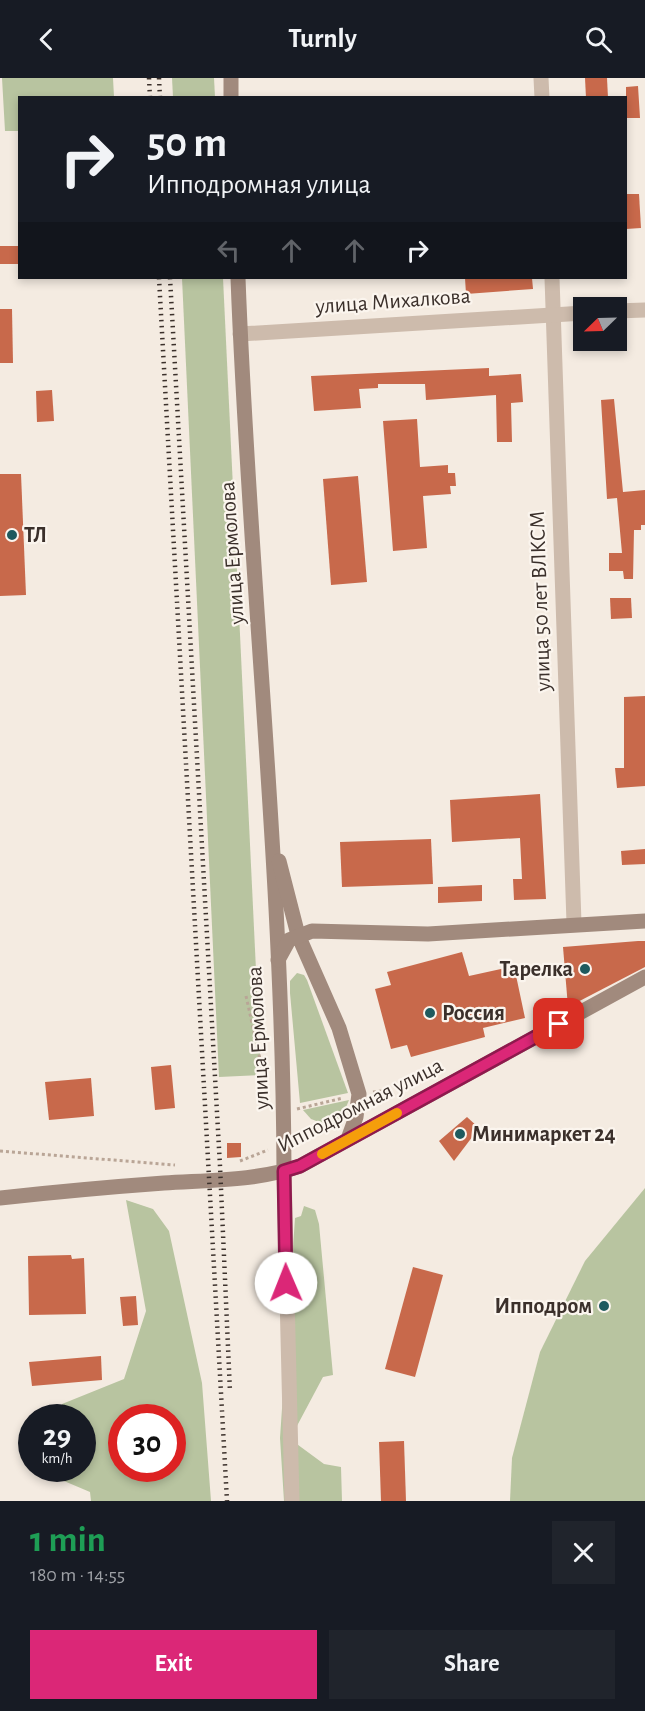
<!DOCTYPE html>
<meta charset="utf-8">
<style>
:root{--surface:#171b24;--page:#20242c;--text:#f1f3f6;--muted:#9ea1a6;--accent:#db2777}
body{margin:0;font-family:"Alegreya Sans",sans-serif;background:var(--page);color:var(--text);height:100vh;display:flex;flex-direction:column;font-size:22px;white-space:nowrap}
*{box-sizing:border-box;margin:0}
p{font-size:20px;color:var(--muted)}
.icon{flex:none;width:33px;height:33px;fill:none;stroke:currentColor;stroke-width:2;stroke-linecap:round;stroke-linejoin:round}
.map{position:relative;height:1423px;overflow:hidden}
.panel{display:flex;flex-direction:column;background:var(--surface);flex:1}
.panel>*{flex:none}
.banner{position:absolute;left:18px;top:18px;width:609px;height:183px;border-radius:0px;box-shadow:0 3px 9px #0003;background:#171b24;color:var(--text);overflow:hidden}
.needle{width:39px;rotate:247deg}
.buttons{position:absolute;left:573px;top:219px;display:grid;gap:12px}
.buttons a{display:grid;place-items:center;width:54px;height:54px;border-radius:0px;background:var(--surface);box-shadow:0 3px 9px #0003;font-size:30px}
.speed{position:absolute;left:18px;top:1326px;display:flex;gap:12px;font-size:30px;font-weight:700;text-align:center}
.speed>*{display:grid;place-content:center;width:78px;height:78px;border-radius:50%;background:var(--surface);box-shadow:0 3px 9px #0003;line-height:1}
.speed small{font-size:15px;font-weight:400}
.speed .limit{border:9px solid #d22;background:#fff;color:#111}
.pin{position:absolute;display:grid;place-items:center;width:51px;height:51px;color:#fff;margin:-26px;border-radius:12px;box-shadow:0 3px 9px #0006}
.me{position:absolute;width:66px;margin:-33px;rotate:359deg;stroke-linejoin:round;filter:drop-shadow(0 0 4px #0008)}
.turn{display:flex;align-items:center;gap:21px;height:126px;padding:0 30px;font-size:27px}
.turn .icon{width:78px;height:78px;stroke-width:2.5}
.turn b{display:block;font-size:42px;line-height:51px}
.lanes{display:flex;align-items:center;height:57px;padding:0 30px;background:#0003;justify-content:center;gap:30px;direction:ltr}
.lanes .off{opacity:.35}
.round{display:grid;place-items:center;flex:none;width:63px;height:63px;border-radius:0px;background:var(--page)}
.overview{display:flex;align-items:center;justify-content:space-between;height:102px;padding:0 30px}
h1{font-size:36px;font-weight:600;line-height:45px;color:#1e9e55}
.action{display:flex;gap:12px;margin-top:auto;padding:12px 30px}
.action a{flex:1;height:69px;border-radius:0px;background:var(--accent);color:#fff;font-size:24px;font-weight:600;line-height:69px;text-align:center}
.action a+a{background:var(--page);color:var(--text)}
header{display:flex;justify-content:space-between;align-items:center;height:78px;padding:0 30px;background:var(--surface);font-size:27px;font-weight:600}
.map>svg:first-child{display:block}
</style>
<header><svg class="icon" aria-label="back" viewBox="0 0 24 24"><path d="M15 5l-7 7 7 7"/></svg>Turnly<svg class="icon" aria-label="search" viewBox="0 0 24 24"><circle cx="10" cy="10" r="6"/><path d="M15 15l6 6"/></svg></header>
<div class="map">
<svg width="645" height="1423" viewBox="0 0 645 1423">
<rect width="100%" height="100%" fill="#f4ebe1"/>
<g fill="#b8c4a0" fill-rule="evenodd">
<polygon points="2,0 113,0 114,19 20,20 19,53 5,53"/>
<polygon points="172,0 214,0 215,19 173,19"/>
<polygon points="182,200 223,200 261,997 219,999"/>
<polygon points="297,895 304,897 307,902 348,1015 300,1025 290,915 290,903"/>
<polygon points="349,1022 342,1039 327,1047 311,1041 303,1032"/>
<polygon points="645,1110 645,1423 510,1423 512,1380 540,1274 585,1183"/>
<path d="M 126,1122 L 153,1131 L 169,1153 L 202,1305 L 211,1423 L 91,1423 L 90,1414 L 64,1403 L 64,1391 L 82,1390 L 82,1340 L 62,1339 L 62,1326 L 124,1301 L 146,1233 ZM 122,1340 L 172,1340 L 172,1390 L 122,1390 Z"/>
<polygon points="304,1128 315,1132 319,1146 333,1297 323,1299 290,1361 324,1386 341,1389 342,1423 284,1423 280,1360 295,1140 301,1138"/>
</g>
<g fill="#c8694b">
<polygon points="585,0 607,0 608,20 586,20"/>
<polygon points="638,8 640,40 626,40 626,9"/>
<polygon points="626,116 639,116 641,150 626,151"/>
<rect x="0" y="168" width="19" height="18"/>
<polygon points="465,200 532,200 533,211 466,216"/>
<polygon points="0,231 12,231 13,285 0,285"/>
<polygon points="489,290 489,298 521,296 523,324 511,325 512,364 497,364 496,317 426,322 425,306 378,306 378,310 359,311 361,330 314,333 311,298"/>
<polygon points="52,312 54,343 37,344 36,313"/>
<polygon points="614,321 623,414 645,412 645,447 641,447 641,452 634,452 633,501 624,501 623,493 609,493 609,475 622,475 617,420 607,421 601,322"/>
<polygon points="417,341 420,389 448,387 448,395 455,395 456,408 450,408 451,416 423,418 427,470 393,473 383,343"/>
<polygon points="0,396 21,396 26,517 0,518"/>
<polygon points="358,398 367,504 331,507 323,401"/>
<polygon points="610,520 631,520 632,540 611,541"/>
<polygon points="645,618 645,708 617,710 615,690 624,690 624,619"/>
<polygon points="540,716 546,821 514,822 513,801 522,801 520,760 452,764 450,722"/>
<polygon points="431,761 433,806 342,809 340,764"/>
<polygon points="645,771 645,786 622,787 621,773"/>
<polygon points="482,807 482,823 438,825 438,809"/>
<polygon points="638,863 645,863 645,889 568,929 563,869"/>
<polygon points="462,874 469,898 514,888 525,940 483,950 485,959 411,979 407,967 391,971 375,911 391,907 387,894"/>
<polygon points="171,987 175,1030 155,1032 151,989"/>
<polygon points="91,1000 94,1038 49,1042 45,1004"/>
<polygon points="467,1039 479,1050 454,1083 439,1063"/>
<polygon points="227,1065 241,1065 241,1079 227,1080"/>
<polygon points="71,1177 72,1181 84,1180 86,1236 29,1237 28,1178"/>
<polygon points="413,1189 443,1197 415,1299 385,1291"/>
<polygon points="136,1218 138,1247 123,1248 120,1219"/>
<polygon points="101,1278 102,1302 32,1308 29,1284"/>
<polygon points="404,1363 406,1423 381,1423 379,1364"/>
</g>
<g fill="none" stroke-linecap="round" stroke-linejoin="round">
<g stroke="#b9a596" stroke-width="3" stroke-dasharray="3 3" stroke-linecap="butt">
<polyline points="246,918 266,1008"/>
<polyline points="373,1014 391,1012"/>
<polyline points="297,1031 343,1020"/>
<polyline points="0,1073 175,1087"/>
<polyline points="240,1083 268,1072"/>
</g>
<g stroke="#cdbbac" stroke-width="15">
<polyline points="541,0 542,20"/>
<polyline points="552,200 574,845"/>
<polyline points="616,233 645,232"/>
<polyline points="240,256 584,235"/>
<polyline points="284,1093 292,1423"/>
</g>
<g stroke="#a18a7d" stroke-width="15">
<polyline points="231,0 231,20"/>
<path d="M 238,200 C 249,497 283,795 284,1093"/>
<polyline points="279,783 298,857 339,950 359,1016 356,1039 348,1061"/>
<polyline points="278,882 289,862 312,853 428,856 645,843"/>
<path d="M 0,1120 C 55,1114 109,1109 164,1105 C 209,1102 257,1103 300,1088 L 645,899"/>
</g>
<g stroke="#3b302b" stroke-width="4.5" stroke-dasharray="1.5 4.5" stroke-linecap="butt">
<polyline points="149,0 150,20"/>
<polyline points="159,0 160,20"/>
<polyline points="159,200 227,1423"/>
<polyline points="170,200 220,1088 230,1314"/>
</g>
</g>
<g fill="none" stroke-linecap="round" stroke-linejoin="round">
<g stroke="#8e194d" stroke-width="15">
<polyline id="route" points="286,1205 284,1093 300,1088 559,946"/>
</g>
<use href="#route" stroke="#db2777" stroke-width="10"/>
<polyline stroke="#f59e0b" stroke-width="10" points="322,1076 397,1035"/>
</g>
<g fill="#1f5a5e" stroke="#fbf5ee" stroke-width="2">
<circle cx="12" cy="457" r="6"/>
<circle cx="585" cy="891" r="6"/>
<circle cx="430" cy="935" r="6"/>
<circle cx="460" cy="1056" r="6"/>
<circle cx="604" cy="1228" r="6"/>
</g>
<g text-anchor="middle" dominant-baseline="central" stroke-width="4.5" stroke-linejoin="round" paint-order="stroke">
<g font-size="22" fill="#3b302b" stroke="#fbf5ee">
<text transform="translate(393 223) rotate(-4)">улица Михалкова</text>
<text transform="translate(232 475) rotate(-94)">улица Ермолова</text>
<text transform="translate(540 523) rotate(-92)">улица 50 лет ВЛКСМ</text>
<text transform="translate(258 960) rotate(-93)">улица Ермолова</text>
<text transform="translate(360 1027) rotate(-27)">Ипподромная улица</text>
</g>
<g font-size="22" font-weight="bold" fill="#3b302b" stroke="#fbf5ee" text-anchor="start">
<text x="24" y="457">ТЛ</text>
<text x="573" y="891" text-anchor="end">Тарелка</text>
<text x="442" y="935">Россия</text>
<text x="472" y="1056">Минимаркет 24</text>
<text x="592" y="1228" text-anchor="end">Ипподpом</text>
</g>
</g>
</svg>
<div class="buttons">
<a><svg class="needle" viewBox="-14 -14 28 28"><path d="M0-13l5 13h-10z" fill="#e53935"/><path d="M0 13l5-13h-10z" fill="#9ea1a6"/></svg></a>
</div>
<div class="speed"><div>29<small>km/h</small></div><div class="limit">30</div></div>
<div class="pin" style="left:559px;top:946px;background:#d93025"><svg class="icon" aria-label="arrive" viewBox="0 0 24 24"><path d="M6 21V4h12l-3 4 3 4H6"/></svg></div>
<svg class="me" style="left:286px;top:1205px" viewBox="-20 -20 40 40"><circle r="19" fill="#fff"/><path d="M0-13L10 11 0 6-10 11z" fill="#db2777"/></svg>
<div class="banner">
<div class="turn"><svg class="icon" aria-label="right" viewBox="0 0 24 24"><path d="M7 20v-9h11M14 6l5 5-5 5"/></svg><div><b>50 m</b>Ипподромная улица</div></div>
<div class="lanes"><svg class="icon off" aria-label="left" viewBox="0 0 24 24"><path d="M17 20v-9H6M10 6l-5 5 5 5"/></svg><svg class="icon off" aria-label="ahead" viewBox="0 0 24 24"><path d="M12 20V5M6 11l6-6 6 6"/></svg><svg class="icon off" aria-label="ahead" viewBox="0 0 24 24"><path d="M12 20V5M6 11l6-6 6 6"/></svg><svg class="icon" aria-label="right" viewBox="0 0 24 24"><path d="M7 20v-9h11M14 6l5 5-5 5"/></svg></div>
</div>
</div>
<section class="panel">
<div class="overview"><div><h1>1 min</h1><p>180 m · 14:55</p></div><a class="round"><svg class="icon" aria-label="close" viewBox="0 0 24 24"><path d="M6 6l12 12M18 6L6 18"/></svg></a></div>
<div class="action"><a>Exit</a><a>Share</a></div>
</section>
